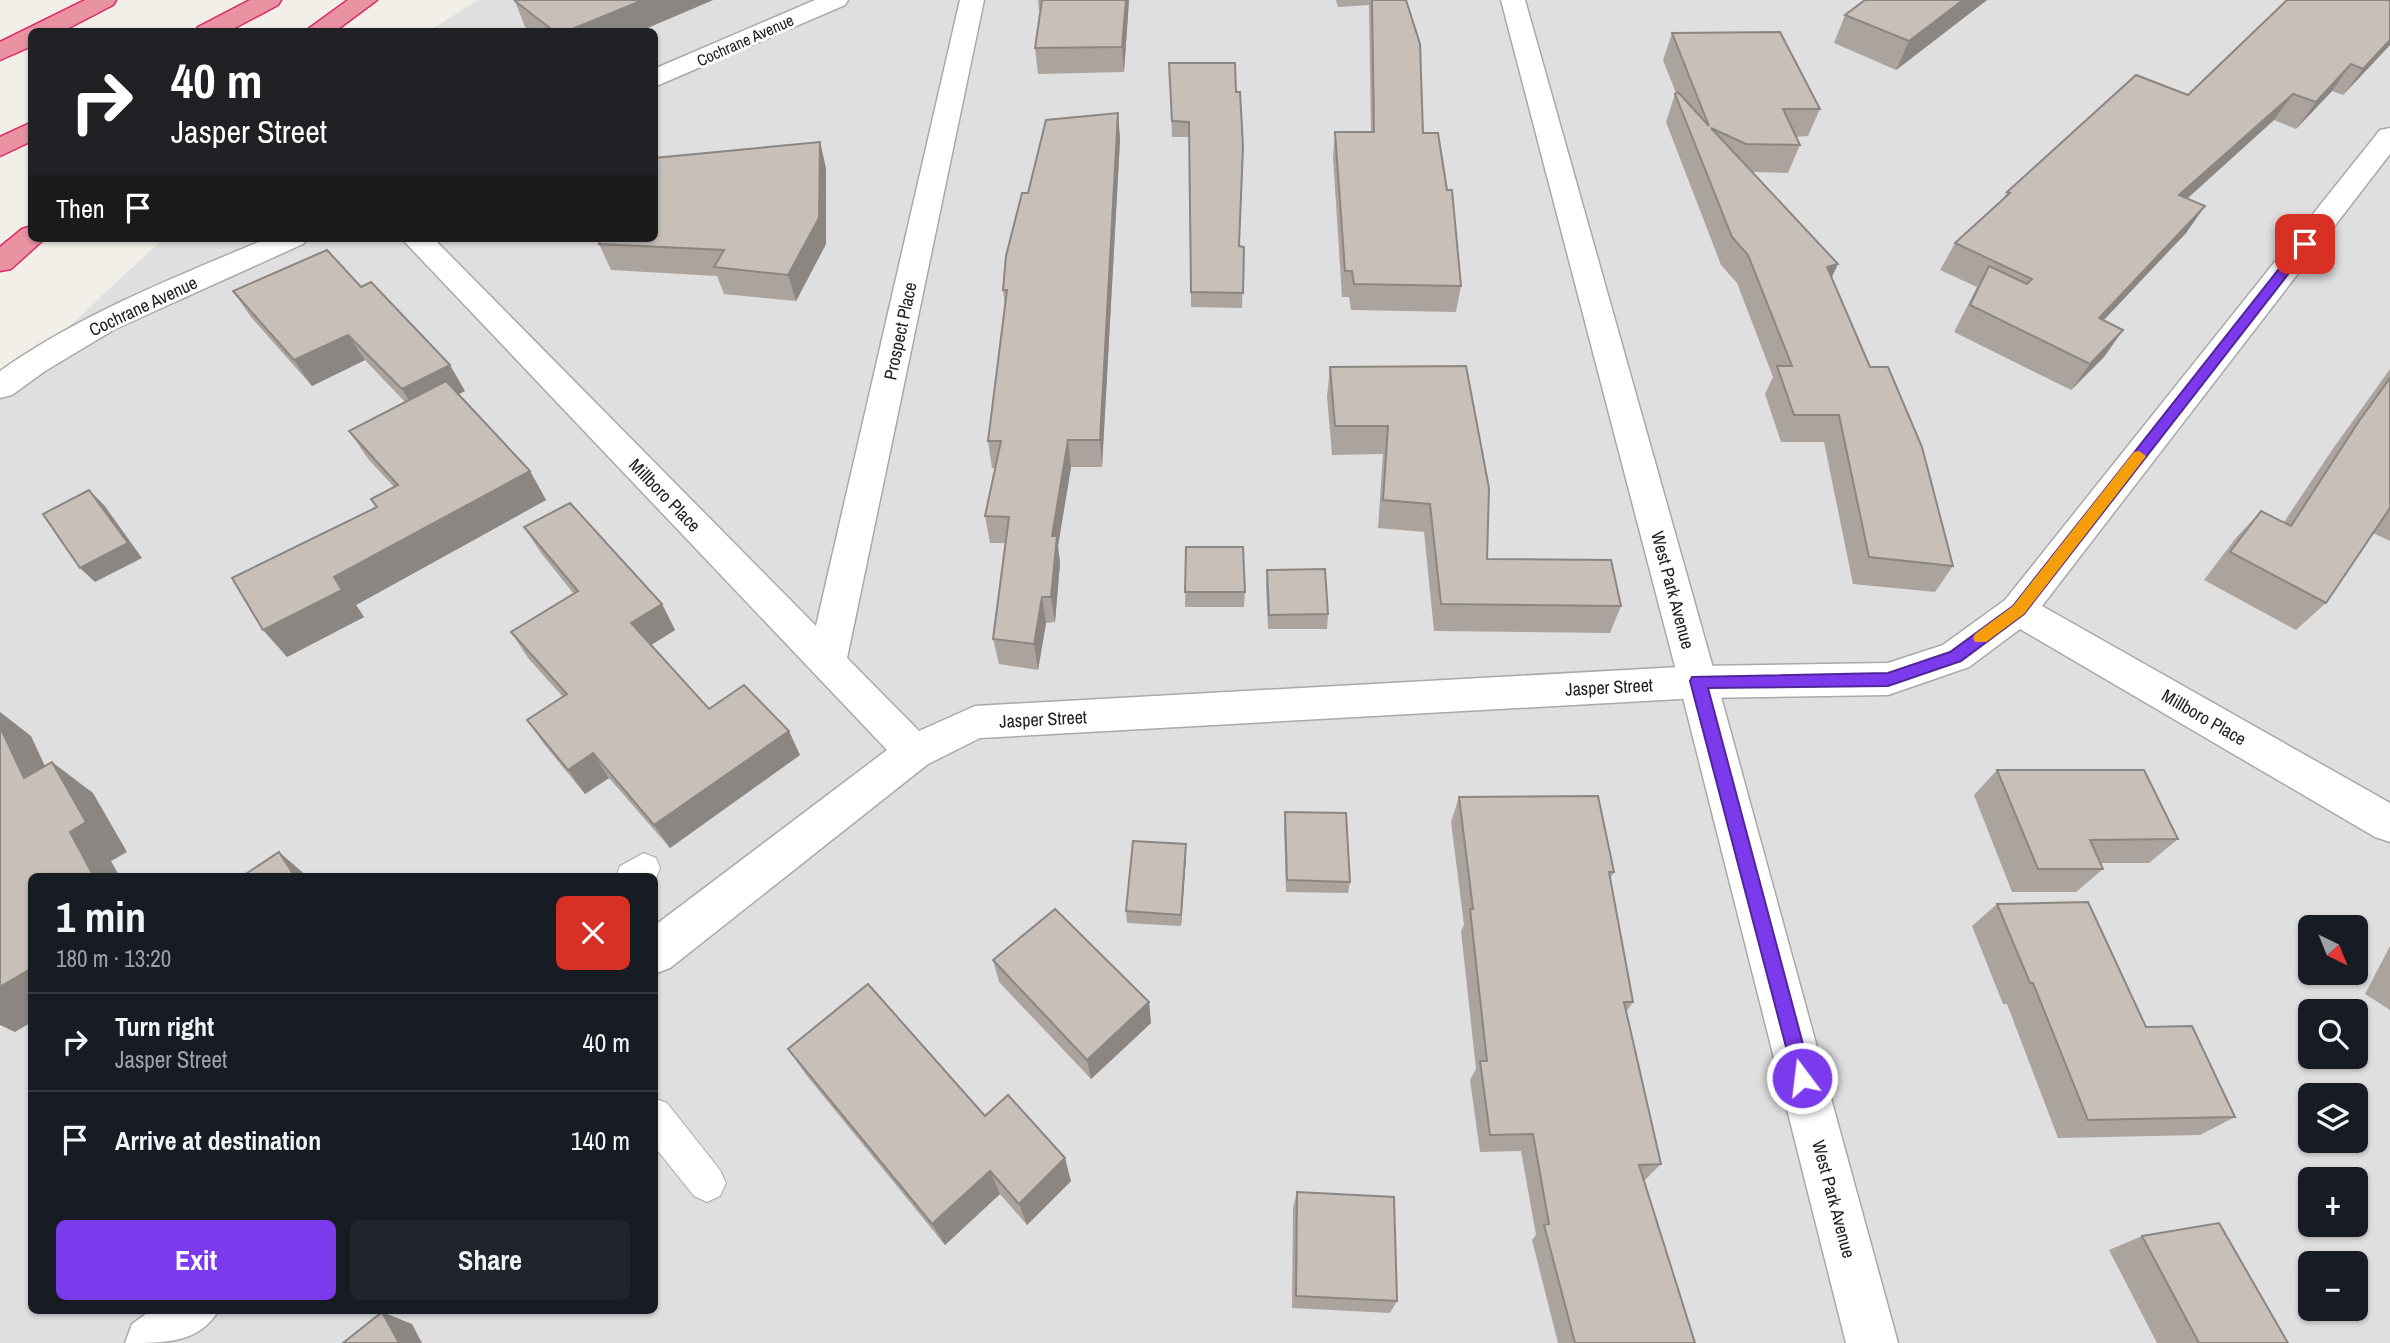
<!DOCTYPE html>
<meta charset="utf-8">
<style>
:root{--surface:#171b24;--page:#20242c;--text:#f1f3f6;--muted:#9ea1a6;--line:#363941;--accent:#7c3aed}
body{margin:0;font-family:"Archivo Narrow",sans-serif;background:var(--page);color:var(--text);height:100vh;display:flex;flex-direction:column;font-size:26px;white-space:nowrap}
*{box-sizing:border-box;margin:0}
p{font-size:23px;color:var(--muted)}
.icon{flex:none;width:38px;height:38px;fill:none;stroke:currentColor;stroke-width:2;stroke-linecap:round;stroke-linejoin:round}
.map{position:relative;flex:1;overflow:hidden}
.side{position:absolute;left:28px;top:873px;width:630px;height:441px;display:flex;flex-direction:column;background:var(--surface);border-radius:10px;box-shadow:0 2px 5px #0004}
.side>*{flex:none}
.guide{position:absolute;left:28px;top:28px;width:630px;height:214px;border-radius:10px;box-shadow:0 2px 5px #0004;background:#202124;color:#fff;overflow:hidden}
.needle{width:46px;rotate:137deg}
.tools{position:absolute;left:2298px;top:915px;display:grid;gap:14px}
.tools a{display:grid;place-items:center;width:70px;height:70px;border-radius:10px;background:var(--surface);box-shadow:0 2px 5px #0004;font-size:35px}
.pin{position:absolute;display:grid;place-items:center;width:60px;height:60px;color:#fff;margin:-30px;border-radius:14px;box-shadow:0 4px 10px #0006}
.me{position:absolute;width:77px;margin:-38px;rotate:345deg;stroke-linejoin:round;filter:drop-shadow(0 0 5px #0008)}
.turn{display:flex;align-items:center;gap:24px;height:147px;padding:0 28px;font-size:32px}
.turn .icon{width:91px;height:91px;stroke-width:2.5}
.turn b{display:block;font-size:49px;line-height:60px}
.then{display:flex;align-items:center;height:66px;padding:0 28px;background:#0003;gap:14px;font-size:26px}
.round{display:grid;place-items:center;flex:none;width:74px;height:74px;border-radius:10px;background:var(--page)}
.head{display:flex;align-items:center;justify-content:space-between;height:119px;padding:0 28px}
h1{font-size:42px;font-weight:700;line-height:52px}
.primary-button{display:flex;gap:14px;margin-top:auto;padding:14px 28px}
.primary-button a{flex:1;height:80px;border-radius:10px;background:var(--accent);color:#fff;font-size:28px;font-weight:700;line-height:80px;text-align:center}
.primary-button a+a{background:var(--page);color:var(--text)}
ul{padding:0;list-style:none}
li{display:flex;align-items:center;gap:21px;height:98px;padding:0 28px;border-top:2px solid var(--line)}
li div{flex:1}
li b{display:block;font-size:26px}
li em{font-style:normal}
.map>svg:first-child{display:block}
</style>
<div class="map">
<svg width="2390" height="1343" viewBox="0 0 2390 1343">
<rect width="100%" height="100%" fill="#f2efe9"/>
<path fill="#e0dfdf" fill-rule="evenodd" d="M 478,0 L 2390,0 L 2390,1343 L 0,1343 L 0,399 L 22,370 L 164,238 L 654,238 L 654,32 L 429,31 ZM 32,877 L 654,877 L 654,1311 L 32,1311 ZM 2310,928 L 2356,928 L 2356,973 L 2310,973 ZM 2310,1012 L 2356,1012 L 2356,1057 L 2310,1057 ZM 2310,1096 L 2356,1096 L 2356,1141 L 2310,1141 ZM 2310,1180 L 2356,1180 L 2356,1225 L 2310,1225 ZM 2310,1264 L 2356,1264 L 2356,1309 L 2310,1309 Z"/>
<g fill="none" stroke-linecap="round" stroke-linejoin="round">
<g stroke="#a9a9a9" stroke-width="2">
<g id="service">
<polygon points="644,853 656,858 660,868 656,878 616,877 620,866"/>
<polygon points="654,1098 667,1103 720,1170 726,1183 720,1196 707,1202 694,1196 654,1146"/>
</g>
</g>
<g stroke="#a9a9a9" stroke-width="3">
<g id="minor">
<polygon points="815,0 848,0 845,5 654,87 654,69"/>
<polygon points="960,0 984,0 847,658 919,731 975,706 1698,666 1888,663 1943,645 2005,600 2380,130 2390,128 2390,154 2042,606 2390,803 2390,842 2375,837 2020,629 1969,667 1888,695 1698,698 980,738 928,764 670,968 654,974 654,926 887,750 401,238 433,238 816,626"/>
<path d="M 268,238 L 308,238 L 303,244 L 115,329 L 45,371 L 12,395 L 0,398 L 0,371 C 82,313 176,277 268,238 Z"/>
<path d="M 150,1311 L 218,1311 C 199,1343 166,1343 125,1343 L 132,1324 Z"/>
</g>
</g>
<g stroke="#a9a9a9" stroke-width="3">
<polygon id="tertiary" points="1501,0 1525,0 1717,682 1898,1343 1846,1343 1679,682"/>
</g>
<g stroke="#dc2a67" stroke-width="3">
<g id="motorway">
<polygon points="85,0 116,0 113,5 61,32 32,32 32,46 0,60 0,42"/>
<polygon points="250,0 281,0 278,5 227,32 195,32 198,27"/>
<polygon points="348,0 377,0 334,32 304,32"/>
<polygon points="32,122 32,141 0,156 0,137"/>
<polygon points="32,226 32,238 45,238 42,241 11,269 0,271 0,247 22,229"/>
</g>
</g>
<use href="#service" fill="#fff" fill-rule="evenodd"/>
<use href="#minor" fill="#fff" fill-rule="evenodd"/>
<use href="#tertiary" fill="#fff" fill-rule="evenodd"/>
<use href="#motorway" fill="#e892a2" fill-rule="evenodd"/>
</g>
<g fill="#aba49e">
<polygon points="713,0 638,32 532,32 525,27 515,1"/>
<polygon points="1038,0 1129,0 1124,72 1038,74 1035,48 1041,10 1039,10"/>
<polygon points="1336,0 1406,0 1423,133 1461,286 1456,312 1351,310 1349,297 1342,297 1333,157 1335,132 1371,132 1369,5 1338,7"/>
<polygon points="1865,0 1987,0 1896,70 1834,43 1845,15"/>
<polygon points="1672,33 1820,109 1808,136 1796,137 1800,145 1788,173 1752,172 1832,278 1953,566 1935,592 1853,584 1824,442 1781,442 1765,394 1773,377 1737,283 1721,265 1666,122 1675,94 1676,93 1663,60"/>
<polygon points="2390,45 2343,95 2332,91 2296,129 2274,120 2187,199 2205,206 2186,233 2104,320 2123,330 2104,357 2071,390 1954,332 1977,287 1940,270 1955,243 2003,199 2007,192 2188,95"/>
<polygon points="1169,63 1239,246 1244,247 1242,308 1191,307 1189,137 1172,137"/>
<polygon points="1118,113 1120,140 1102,467 1071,467 1058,546 1060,563 1055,622 1046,623 1038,670 999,664 993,639 1005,543 990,543 985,516 995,468 992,468 988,441 1005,306 1003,290 1028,193"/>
<polygon points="820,142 826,169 826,244 796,301 724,294 717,276 611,270 599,244"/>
<polygon points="361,287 465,391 458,394 530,471 546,500 356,605 364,617 287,657 377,508 371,499 394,487 369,460 349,431 405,402 365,360 312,386 251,317 233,291"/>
<polygon points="1466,366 1487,559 1621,606 1610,633 1434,631 1424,532 1378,528 1383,454 1332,455 1327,397 1330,367"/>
<polygon points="2390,369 2390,541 2373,533 2326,603 2296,630 2204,580 2235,539 2261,511 2284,522 2332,450"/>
<polygon points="524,527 662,604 675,630 651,645 709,709 800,755 670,848 609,778 585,794 544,744 527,720 563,697 528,658 511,632 574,594 541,553"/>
<polygon points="1186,547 1245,592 1244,607 1185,607"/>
<polygon points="1267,570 1328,614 1327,629 1268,629 1266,584"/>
<polygon points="1997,770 2178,839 2149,863 2100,863 2103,869 2076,892 2012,892 1974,795"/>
<polygon points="1459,797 1614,872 1610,879 1633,1002 1626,1012 1661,1164 1644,1181 1695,1343 1558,1343 1532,1240 1536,1235 1521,1151 1480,1152 1470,1080 1476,1069 1461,931 1464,925 1451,822"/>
<polygon points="1285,812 1350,882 1348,893 1286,892 1284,825"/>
<polygon points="1186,844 1186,856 1181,926 1127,923 1126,911"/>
<polygon points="1997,904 2146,1027 2235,1117 2200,1135 2058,1138 2007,1004 2003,1004 1972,926"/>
<polygon points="2390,946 2390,1010 2365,994"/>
<polygon points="993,960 1149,1002 1151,1023 1091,1079 999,982"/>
<polygon points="788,1049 985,1116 1071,1181 1027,1225 1000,1194 945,1245 807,1076"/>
<polygon points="1297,1192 1397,1301 1390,1313 1292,1308 1293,1208"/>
<polygon points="2142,1236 2288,1343 2157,1343 2109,1250"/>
</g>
<g fill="#8b8681">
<polygon points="643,0 713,0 638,32 565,32"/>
<polygon points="1126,0 1129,0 1124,72 1122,47"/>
<polygon points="1963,0 1987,0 1896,70 1909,41"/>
<polygon points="2390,40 2390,45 2343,95 2363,69"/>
<polygon points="2351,64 2332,91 2296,129 2316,102"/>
<polygon points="2293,94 2274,120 2161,222 2179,195"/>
<polygon points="1118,113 1120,140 1102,467 1100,440"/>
<polygon points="820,142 826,169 826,244 796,301 788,275"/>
<polygon points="2205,206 2186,233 2080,345 2099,318"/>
<polygon points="1838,264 1825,292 1827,267"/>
<polygon points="2123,330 2104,357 2071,390 2090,364"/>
<polygon points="348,335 365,360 312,386 294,360"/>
<polygon points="450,365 465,391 418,415 402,389"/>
<polygon points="1068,440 1071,467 1058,546 1060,563 1055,622 1051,597 1052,536"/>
<polygon points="530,471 546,500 356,605 364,617 287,657 263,630 334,577"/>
<polygon points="89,490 104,505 142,558 95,582 80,568"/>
<polygon points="1042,597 1046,623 1038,670 1034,644"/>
<polygon points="662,604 675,630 645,649 631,623"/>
<polygon points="0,712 31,736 65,809 24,778 0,727"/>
<polygon points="789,731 800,755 670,848 654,825"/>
<polygon points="593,753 609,778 585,794 568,770"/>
<polygon points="52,762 93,793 127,852 111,861 120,877 94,877 70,832"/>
<polygon points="1186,844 1186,856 1181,926 1181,915"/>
<polygon points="279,852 308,877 295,877"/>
<polygon points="32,968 32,1022 15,1032 0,1025 0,987"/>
<polygon points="1149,1002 1151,1023 1091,1079 1087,1060"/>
<polygon points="1065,1158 1071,1181 1027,1225 1019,1204"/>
<polygon points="990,1171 1000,1194 945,1245 932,1224"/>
<polygon points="382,1312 412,1324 422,1343 399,1343"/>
</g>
<g fill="#c7bfb8" stroke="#8b8681" stroke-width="2">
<polygon points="517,0 643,0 565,32 555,32 515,1"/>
<polygon points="1042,0 1126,0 1122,47 1035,48"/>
<polygon points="1372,0 1406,0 1420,44 1423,133 1438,133 1447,190 1452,190 1461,286 1354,284 1352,271 1345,271 1335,132 1374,132"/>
<polygon points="1865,0 1963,0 1909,41 1845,15"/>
<polygon points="2287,0 2390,0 2390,40 2363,69 2351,64 2316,102 2293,94 2179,195 2205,206 2099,318 2123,330 2090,364 1970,305 1989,266 2027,284 2032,279 1955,243 2010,193 2007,192 2136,75 2188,95"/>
<polygon points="1780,32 1820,109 1783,109 1800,145 1746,144 1711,128 1838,264 1827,267 1870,367 1888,367 1922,447 1953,566 1869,557 1839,415 1794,415 1777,366 1792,366 1748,255 1732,237 1675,94 1678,92 1709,126 1672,33"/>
<polygon points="1169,63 1235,63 1236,92 1240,92 1243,146 1239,246 1244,247 1243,293 1191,292 1189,122 1172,121"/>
<polygon points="1118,113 1100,440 1068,440 1052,536 1057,536 1051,597 1042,597 1034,644 993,639 1009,517 985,516 1001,441 988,441 1007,290 1003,290 1006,256 1022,193 1028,193 1046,120"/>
<polygon points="820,142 819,218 788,275 714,267 724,250 599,244 602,238 654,238 654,158"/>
<polygon points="327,250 361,287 371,282 450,365 402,389 348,335 294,360 233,291"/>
<polygon points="1466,366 1489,488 1487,559 1611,560 1621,606 1441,604 1430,504 1383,500 1388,426 1335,426 1330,367"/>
<polygon points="2390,378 2390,508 2326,603 2230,552 2261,511 2291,526 2359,421"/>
<polygon points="446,381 530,471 334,577 342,590 263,630 232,578 377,507 371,499 398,485 349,431"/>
<polygon points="89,490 128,543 80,568 43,514"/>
<polygon points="570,503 662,604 631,623 709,709 744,685 789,731 654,825 593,753 568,770 527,720 567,694 511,632 578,591 524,527"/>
<polygon points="1186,547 1243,547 1245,592 1185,592"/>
<polygon points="1325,569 1328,614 1269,615 1267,570"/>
<polygon points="0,727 24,778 52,762 86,822 70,832 94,877 32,877 32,968 0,987"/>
<polygon points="1997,770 2144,770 2178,839 2090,840 2103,869 2038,869"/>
<polygon points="1598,796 1614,872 1609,872 1633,1002 1624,1002 1661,1164 1639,1165 1695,1343 1575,1343 1544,1225 1549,1224 1533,1134 1490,1135 1480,1061 1487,1061 1470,909 1473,909 1459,797"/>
<polygon points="1285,812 1346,813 1350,882 1287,880"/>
<polygon points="1133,841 1186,844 1181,915 1126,911"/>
<polygon points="279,852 295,877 241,877"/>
<polygon points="2088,902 2146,1027 2192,1026 2235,1117 2088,1120 2033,983 2030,983 1997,904"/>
<polygon points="1055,909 1149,1002 1087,1060 993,960"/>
<polygon points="868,984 985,1116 1008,1095 1065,1158 1019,1204 990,1171 932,1224 788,1049"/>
<polygon points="1297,1192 1394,1197 1397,1301 1296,1296"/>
<polygon points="2219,1223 2288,1343 2199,1343 2142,1236"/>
<polygon points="382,1312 399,1343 343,1343"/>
</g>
<polygon fill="#7c3aed" stroke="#51269a" stroke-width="2" points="2305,240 2310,241 2310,246 2024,614 1961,661 1888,686 1708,688 1812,1078 1809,1085 1802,1088 1796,1085 1690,681 1692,677 1888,673 1950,652 2013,606 2301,241"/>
<polygon fill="#f59e0b" points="2139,451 2146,456 2144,459 2024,614 1986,642 1975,642 1973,638 1975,634 2013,606 2134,452"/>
<g text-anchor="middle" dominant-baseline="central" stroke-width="6" stroke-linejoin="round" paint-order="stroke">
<g font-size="16" fill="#222" stroke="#fff">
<text transform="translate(745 40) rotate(-24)">Cochrane Avenue</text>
</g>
<g font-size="18" fill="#222" stroke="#fff">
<text transform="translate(143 306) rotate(-25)">Cochrane Avenue</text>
<text transform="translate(900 331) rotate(-78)">Prospect Place</text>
<text transform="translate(665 495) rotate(46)">Millboro Place</text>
<text transform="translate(1673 590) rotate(75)">West Park Avenue</text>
<text transform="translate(1609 687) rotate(-3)">Jasper Street</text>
<text transform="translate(2204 717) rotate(30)">Millboro Place</text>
<text transform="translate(1043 719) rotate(-3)">Jasper Street</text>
<text transform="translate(1834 1199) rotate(75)">West Park Avenue</text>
</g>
</g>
</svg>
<div class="tools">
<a><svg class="needle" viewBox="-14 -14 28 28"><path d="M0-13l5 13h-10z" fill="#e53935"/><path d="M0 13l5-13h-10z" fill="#9ea1a6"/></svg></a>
<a><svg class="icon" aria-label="search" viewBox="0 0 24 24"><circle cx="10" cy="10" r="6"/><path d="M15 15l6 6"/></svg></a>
<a><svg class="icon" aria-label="layers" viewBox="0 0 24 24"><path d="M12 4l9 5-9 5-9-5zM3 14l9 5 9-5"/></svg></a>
<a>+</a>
<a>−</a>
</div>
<div class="pin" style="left:2305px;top:244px;background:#d93025"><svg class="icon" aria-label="arrive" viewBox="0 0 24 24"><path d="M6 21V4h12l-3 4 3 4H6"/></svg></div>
<svg class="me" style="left:1802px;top:1078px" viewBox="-20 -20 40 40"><circle r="17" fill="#7c3aed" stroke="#fff" stroke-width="3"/><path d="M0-11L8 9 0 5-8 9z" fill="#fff"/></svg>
<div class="guide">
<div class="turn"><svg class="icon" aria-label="right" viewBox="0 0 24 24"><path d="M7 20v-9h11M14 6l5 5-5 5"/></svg><div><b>40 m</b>Jasper Street</div></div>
<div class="then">Then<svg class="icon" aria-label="arrive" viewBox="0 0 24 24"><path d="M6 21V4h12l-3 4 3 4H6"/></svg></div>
</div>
<section class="side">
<div class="head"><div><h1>1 min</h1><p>180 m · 13:20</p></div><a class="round" style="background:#d93025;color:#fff"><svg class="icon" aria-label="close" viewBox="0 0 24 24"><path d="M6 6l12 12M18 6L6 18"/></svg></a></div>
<ul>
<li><svg class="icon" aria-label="right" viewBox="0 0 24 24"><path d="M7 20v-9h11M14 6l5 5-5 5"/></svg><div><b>Turn right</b><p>Jasper Street</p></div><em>40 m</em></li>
<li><svg class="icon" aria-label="arrive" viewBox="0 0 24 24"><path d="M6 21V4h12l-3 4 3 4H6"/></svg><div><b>Arrive at destination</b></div><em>140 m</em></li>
</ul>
<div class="primary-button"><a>Exit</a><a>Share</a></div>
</section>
</div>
